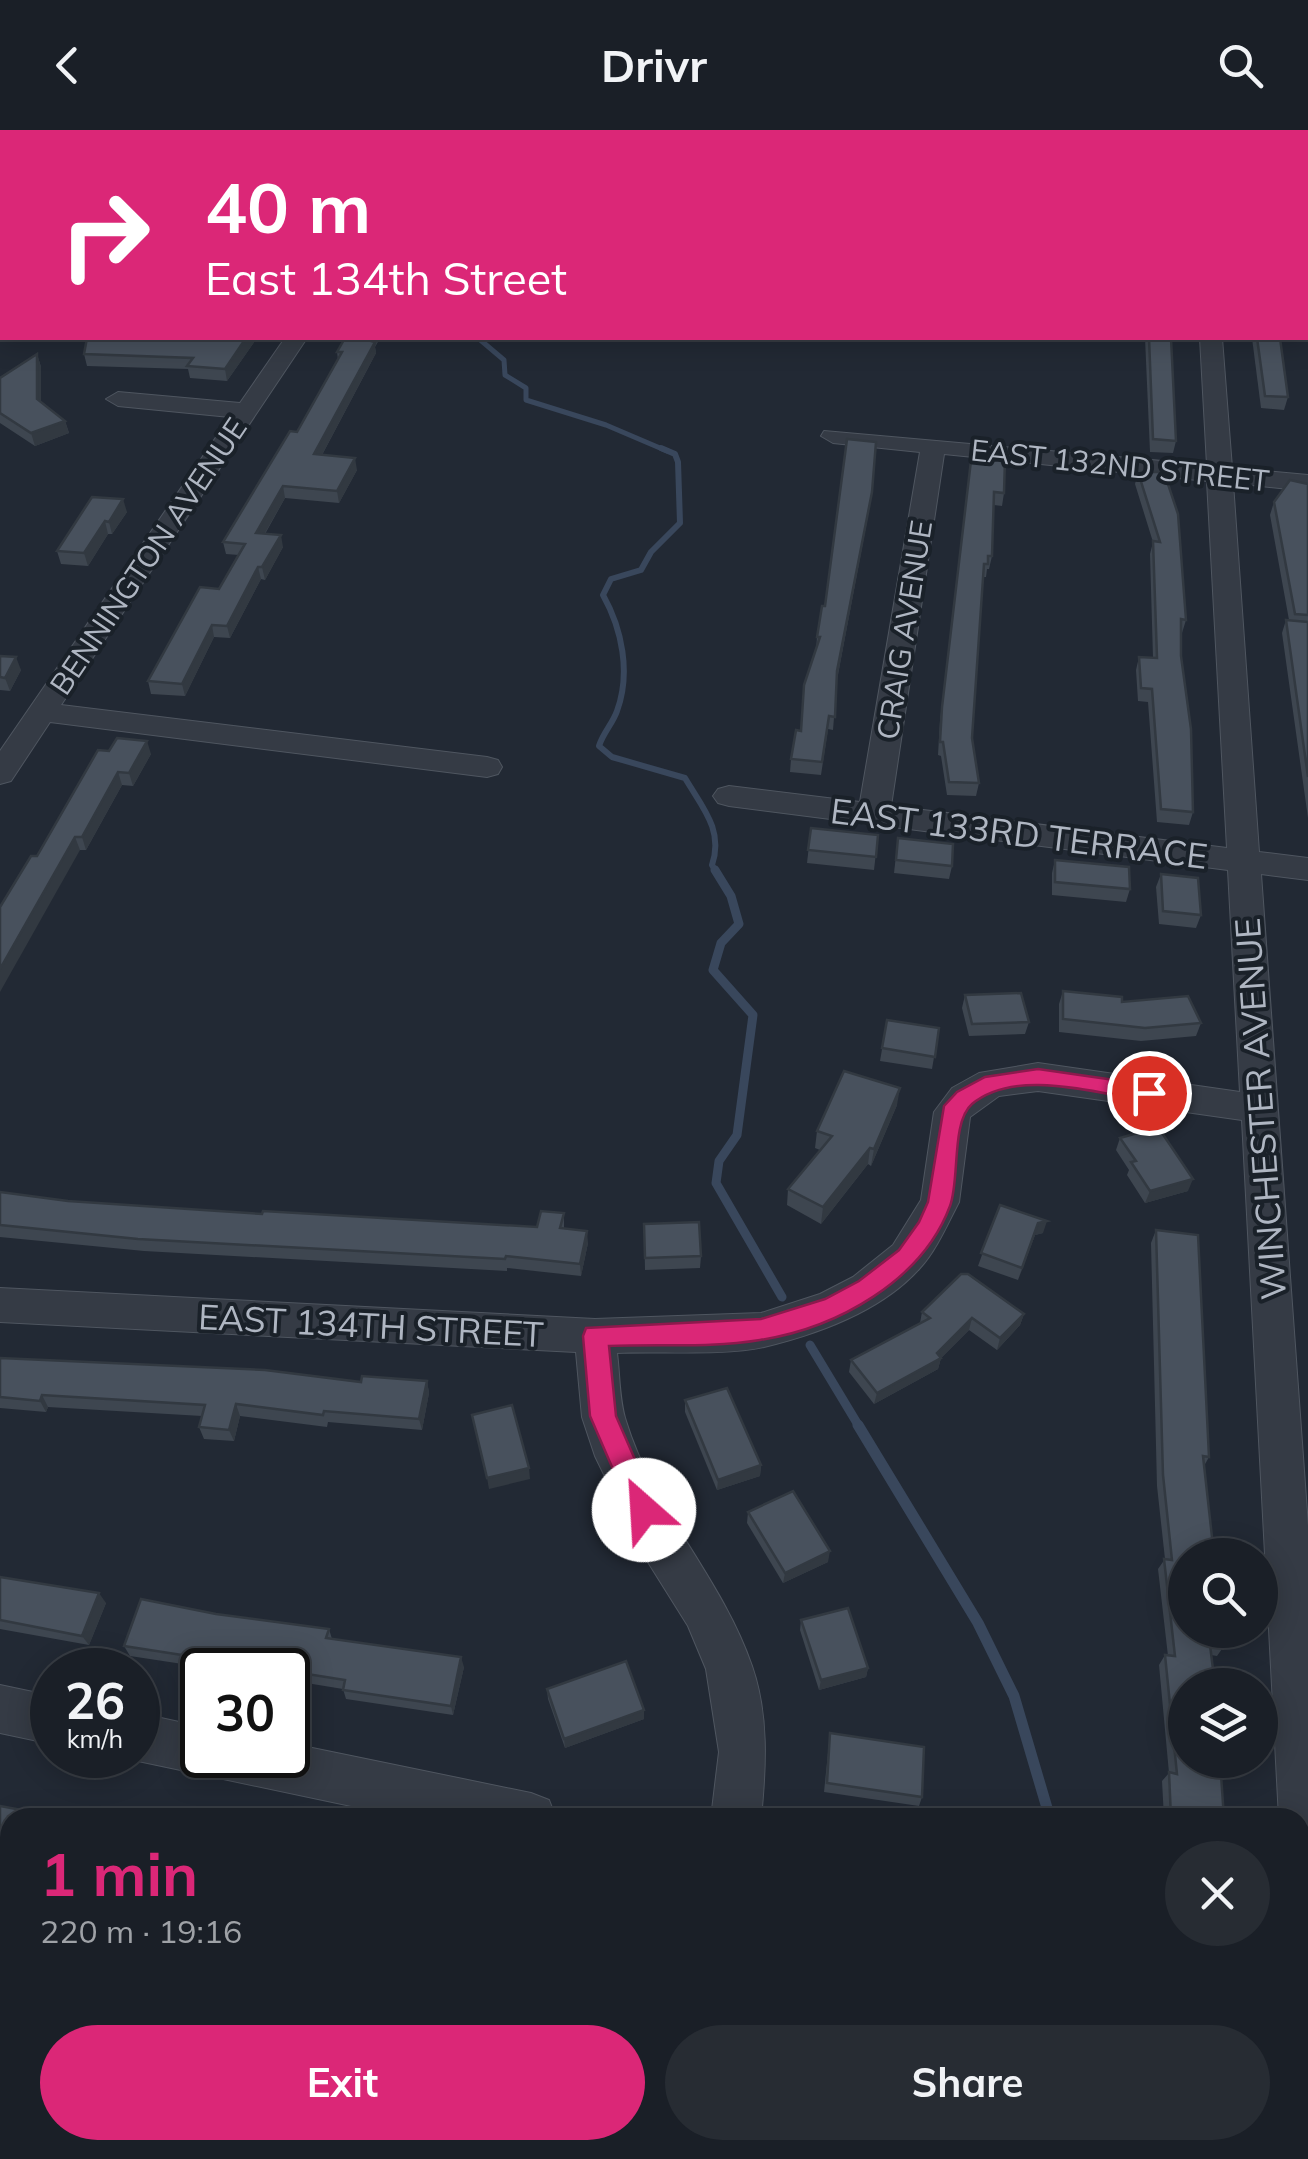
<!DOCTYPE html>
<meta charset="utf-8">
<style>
:root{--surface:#1a1f27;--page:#272c33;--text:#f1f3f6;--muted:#9fa2a7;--line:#383d44;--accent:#db2777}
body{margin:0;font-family:Mulish,sans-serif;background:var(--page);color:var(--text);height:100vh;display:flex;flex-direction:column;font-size:38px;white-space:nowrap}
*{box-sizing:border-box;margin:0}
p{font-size:32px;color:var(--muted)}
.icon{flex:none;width:55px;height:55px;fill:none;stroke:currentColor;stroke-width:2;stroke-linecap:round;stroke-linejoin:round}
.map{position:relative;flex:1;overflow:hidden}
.panel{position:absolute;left:0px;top:1678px;width:1310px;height:352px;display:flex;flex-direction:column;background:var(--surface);border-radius:30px 30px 0 0;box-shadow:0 5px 25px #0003,0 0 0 2px var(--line)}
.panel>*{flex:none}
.guide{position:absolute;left:0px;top:0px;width:1310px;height:210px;box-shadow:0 5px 25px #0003,0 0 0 2px var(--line);background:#db2777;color:#fff;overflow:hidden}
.fabs{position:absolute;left:1168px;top:1408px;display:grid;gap:20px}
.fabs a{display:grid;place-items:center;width:110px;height:110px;border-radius:50%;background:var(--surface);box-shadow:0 5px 25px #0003,0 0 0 2px var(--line);font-size:50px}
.speed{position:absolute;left:30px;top:1518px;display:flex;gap:20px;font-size:50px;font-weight:700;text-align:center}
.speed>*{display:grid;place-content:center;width:130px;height:130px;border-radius:50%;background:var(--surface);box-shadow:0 5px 25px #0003,0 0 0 2px var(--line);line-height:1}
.speed small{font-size:25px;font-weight:400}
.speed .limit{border:5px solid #111;border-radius:15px;background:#fff;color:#111}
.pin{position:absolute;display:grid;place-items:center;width:85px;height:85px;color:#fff;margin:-42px;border:5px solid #fff;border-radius:50%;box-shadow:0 2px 10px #0007}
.me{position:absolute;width:110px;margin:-55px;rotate:334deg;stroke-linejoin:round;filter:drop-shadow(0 0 8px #0008)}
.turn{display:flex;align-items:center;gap:35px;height:210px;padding:0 40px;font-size:45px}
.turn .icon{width:130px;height:130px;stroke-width:2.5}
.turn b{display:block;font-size:70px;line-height:85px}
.round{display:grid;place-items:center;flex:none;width:105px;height:105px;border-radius:52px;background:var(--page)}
.head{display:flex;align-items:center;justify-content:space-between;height:170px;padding:0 40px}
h1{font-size:60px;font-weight:700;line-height:75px;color:var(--accent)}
.button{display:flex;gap:20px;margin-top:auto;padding:20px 40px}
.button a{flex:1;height:115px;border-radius:60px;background:var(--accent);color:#fff;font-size:40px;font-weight:700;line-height:115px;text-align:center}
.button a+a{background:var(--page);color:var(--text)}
header{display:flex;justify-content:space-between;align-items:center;height:130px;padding:0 40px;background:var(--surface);font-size:45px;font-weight:700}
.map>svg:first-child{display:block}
</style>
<header><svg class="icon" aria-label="back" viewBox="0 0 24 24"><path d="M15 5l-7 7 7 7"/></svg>Drivr<svg class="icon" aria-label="search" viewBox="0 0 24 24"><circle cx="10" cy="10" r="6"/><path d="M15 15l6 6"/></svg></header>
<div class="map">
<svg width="1308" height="2029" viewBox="0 0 1308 2029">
<rect width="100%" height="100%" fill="#222934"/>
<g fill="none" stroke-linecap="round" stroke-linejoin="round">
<polyline stroke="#39475c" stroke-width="5" points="478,208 504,230 505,245 526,258 526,270 606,295 667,321"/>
<path stroke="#39475c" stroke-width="6" d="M 661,318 L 675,324 L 678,332 L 680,393 L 651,422 L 641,440 L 611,449 L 603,465 C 622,499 631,543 617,581 C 613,593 603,603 599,616 L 612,627 L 685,648 C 702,677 724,700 712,735 L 716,742"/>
<g stroke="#39475c" stroke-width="9">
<polyline points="715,740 731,766 739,794 721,813 713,840 753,885 737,1005 719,1031 716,1053 782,1167"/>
<polyline points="810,1215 860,1298"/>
</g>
<g stroke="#39475c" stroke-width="11">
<polyline points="858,1295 978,1493 1014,1566 1050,1688"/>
<polyline points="0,1935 10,1937"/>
<polyline points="374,2020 414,2029"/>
<polyline points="1105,2020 1105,2029"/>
</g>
<g stroke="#4f5660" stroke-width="2">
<g id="minor">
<rect x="1273" y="0" width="18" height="2"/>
<polygon points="285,208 307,208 61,575 487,627 498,630 502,637 498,644 487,647 50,592 11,651 0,654 0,621 230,287 118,276 106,269 118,262 240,273"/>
<path d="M 1200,208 L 1222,208 L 1232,338 L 1308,345 L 1308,361 L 1233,353 L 1259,722 L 1308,728 L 1308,750 L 1261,744 L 1308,1396 L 1308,1777 L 1300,1773 L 1300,1688 L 1279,1688 L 1242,990 L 1038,961 L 999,966 L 970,987 L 959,1072 C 948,1093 936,1121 920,1138 C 882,1181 818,1204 764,1217 C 724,1226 660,1221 617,1223 C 620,1245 619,1270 626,1291 C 653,1380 722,1448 752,1536 C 769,1585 766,1637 761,1688 L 711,1688 L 719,1622 L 706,1539 L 688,1496 L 641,1421 L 595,1326 L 582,1287 L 576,1222 L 0,1192 L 0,1158 L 595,1189 L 761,1183 L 820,1164 L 853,1147 L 893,1115 L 921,1070 L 934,982 L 952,958 L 979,943 L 1038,933 L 1240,962 L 1228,740 L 729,676 L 718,673 L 713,666 L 718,659 L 729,656 L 860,672 L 920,322 L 833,313 L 821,306 L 824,301 L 1207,335 ZM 944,324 L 1207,351 L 1227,718 L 891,676 Z"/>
<polygon points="0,1555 52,1566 52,1614 0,1603"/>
<polygon points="138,1583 202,1597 202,1625 288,1625 288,1613 531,1663 549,1670 556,1688 408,1688 138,1631 123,1625 138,1625"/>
<polygon points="1300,1818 1308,1820 1308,1872 1300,1870"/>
</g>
</g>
<g stroke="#3e444e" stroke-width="2">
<polygon id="major" points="543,0 580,0 582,2 545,2"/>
</g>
<use href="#minor" fill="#353b45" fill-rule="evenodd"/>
<use href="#major" fill="#535a65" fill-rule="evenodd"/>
</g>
<g fill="#3e4650">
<polygon points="158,0 345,0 345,2 191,2"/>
<polygon points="1069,0 1188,0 1187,2 1069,2"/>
<polygon points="87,208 257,208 227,251 190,248 188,239 87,236 84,224"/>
<polygon points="1145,208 1171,208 1176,311 1173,323 1150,322"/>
<polygon points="1252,208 1280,208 1288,267 1284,280 1261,278"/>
<polygon points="379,210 375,217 376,223 322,325 357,340 339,373 285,368 265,404 283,417 265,450 261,449 230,508 214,507 185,566 151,564 148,551 219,459 239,425 226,424 223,412 297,302 338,230 337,222"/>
<polygon points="37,224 41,237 41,272 65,291 69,303 35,316 0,293 0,248"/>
<polygon points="972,322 996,329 1004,363 1002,376 994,375 992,426 989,439 987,439 986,447 983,447 972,608 979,653 976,666 947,665 941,626 938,625 940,590"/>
<polygon points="1138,342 1186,490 1182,503 1181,502 1181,526 1193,682 1189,695 1157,692 1148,572 1138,571 1136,540 1139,527 1153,528 1150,424 1153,412 1135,354"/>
<polygon points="1308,354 1308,688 1282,503 1286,490 1289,490 1270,385 1274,372"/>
<polygon points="92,367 127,382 112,404 108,404 88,436 61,434 57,421"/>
<polygon points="870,375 837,550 833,600 828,599 821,645 790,642 791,629 801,601 816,520 817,507 825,476"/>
<polygon points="0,526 21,540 10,561 0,560"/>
<polygon points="98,620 151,624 133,656 122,655 86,720 80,720 37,726"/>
<polygon points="811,698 878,705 874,740 807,733"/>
<polygon points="898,708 952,736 949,749 894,743"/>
<polygon points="1055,730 1130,759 1126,772 1052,765 1052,743"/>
<polygon points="1161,744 1201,785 1196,798 1159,794 1156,757"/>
<polygon points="1063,861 1122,872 1201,893 1196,906 1141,911 1059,902 1059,874"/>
<polygon points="965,865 1029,892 1025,904 969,906 962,878"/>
<polygon points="887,890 939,898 932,939 880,931"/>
<polygon points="897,975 871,1036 868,1034 821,1094 787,1075 788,1059 820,1020 815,1018 817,1001"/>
<polygon points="1120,1008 1188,1061 1145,1073 1127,1045 1129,1040 1116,1020"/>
<polygon points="0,1062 68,1071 262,1084 537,1097 564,1083 564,1099 588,1113 581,1146 507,1138 507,1141 144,1121 0,1107"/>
<polygon points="1000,1075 1043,1103 1035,1105 1018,1150 978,1136"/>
<polygon points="644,1094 701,1126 700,1138 645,1140"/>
<polygon points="1156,1100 1209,1327 1204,1336 1224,1516 1217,1526 1211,1525 1224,1688 1164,1688 1162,1651 1169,1643 1159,1535 1165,1525 1168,1526 1158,1439 1165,1429 1157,1356 1151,1113"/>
<polygon points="922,1182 1024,1184 1020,1195 997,1220 969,1200 941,1228 938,1239 874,1274 849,1242 851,1230 920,1193"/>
<polygon points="0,1228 361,1252 427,1251 429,1263 422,1300 328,1292 327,1297 240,1286 234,1311 204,1309 199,1297 202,1286 48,1277 46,1282 0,1278"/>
<polygon points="685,1270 761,1335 760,1346 717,1360 685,1282"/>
<polygon points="748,1382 828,1432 783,1453 747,1393"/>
<polygon points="0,1447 106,1473 89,1515 0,1499"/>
<polygon points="216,1484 329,1499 332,1509 464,1537 453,1585 346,1569 343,1559 288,1550 288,1540 222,1540 130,1526 124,1516"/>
<polygon points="801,1490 868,1538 866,1547 819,1560 800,1500"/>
<polygon points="547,1559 644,1580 644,1589 565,1618 548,1569"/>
<polygon points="830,1603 922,1667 919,1676 824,1662"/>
<polygon points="0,1676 10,1688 10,1749 0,1747"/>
</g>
<g fill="#323941">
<polygon points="246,208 257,208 227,251 225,239"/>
<polygon points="373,208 378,208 375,217 376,223 316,336 314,324"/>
<polygon points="37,224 41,237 41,282 37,269"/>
<polygon points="65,291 69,303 35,316 31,303"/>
<polygon points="355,328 357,340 339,373 337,361"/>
<polygon points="283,356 285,368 258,415 256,403"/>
<polygon points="872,362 870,375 836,554 837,541"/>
<polygon points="123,369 127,382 112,404 109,392"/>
<polygon points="105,391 108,404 88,436 84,423"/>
<polygon points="281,405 283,417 265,450 262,437"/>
<polygon points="258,437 261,449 230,508 227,496"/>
<polygon points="212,495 214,507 185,566 182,554"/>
<polygon points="16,527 21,540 10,561 5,548"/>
<polygon points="147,611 151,624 133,656 129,643"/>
<polygon points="118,642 122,655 86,720 82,707"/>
<polygon points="75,707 80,720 0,862 0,839"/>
<polygon points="900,958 897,975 871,1036 874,1019"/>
<polygon points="870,1018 868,1034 821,1094 823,1077"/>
<polygon points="1193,1049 1188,1061 1145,1073 1150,1061"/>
<polygon points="1047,1091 1043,1103 1035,1105 1018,1150 1038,1093"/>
<polygon points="587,1101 588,1113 581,1146 580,1134"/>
<polygon points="1024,1184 1020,1195 997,1220 1000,1208"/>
<polygon points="972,1188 969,1200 941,1228 938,1239 874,1274 877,1263 937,1223"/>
<polygon points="427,1251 429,1263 422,1300 419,1289"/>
<polygon points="42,1265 48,1277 46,1282 40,1271"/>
<polygon points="236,1274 240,1286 234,1311 229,1300"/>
<polygon points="761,1335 760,1346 717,1360 718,1350"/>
<polygon points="529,1338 530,1349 489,1359 487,1348"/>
<polygon points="830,1421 828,1432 783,1453 785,1443"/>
<polygon points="99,1463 106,1473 89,1515 82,1506"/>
<polygon points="461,1527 464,1537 453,1585 451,1576"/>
<polygon points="868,1538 866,1547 819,1560 821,1550"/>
<polygon points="644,1580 644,1589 565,1618 564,1609"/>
</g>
<g fill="#48515d" stroke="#323941" stroke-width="2.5">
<polygon points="219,0 343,0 342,2 217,2"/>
<polygon points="87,208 246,208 225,239 187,236 193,228 84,224"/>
<polygon points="345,208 373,208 371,211 375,212 314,324 355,328 337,361 283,356 256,403 281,405 262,437 258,437 227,496 212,495 182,554 148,551 200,457 219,459 245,414 223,412 290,301 297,302 342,222 337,222"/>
<polygon points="1149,208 1171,208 1176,311 1153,309"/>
<polygon points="1257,208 1280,208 1288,267 1265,266"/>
<polygon points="37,224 37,269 65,291 31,303 0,283 0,248"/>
<polygon points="847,309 876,312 872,362 837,541 835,587 829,586 822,632 791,629 796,600 801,601 804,555 820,507 817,507 822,476 825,476"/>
<polygon points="972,322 996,323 996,329 1005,329 1004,363 994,362 992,426 988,426 988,434 984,434 972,608 979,653 949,652 943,612 940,612 942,577"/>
<polygon points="1138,342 1164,342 1178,384 1186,490 1181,489 1181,526 1191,599 1193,682 1161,679 1152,559 1141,558 1139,527 1157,528 1153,411 1160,412"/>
<polygon points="1290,350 1308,354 1308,485 1295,484 1274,372"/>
<polygon points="92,367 123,369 109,392 105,391 84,423 57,421"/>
<polygon points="1286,490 1308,492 1308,647"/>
<polygon points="0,526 16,527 5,548 0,547"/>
<polygon points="117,608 147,611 129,643 118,642 82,707 75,707 0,839 0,777 31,726 37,726 98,620 109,621"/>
<polygon points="811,698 878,705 876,727 808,720"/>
<polygon points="898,708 953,714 952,736 896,730"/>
<polygon points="1055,730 1129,737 1130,759 1055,752"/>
<polygon points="1161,744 1198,748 1201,785 1163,781"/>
<polygon points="1063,861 1122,867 1122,872 1188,866 1201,893 1145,898 1063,889"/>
<polygon points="1021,863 1029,892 972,894 965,865"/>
<polygon points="887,890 939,898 935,927 882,918"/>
<polygon points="844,941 900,958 874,1019 870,1018 823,1077 788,1059 832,1006 817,1001"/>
<polygon points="1158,997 1193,1049 1150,1061 1131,1032 1136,1031 1120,1008"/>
<polygon points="0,1062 68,1071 262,1084 263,1081 537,1097 541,1081 564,1083 560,1098 587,1101 580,1134 506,1126 505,1129 138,1109 0,1095"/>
<polygon points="1000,1075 1047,1091 1038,1093 1022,1138 981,1123"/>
<polygon points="699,1092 701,1126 645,1128 644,1094"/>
<polygon points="1156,1100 1198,1105 1209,1327 1203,1326 1214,1425 1185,1425 1185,1500 1222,1500 1224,1516 1210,1515 1215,1555 1185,1555 1185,1630 1220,1630 1224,1688 1171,1688 1169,1642 1177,1644 1165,1525 1175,1526 1164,1429 1172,1430 1163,1345"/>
<polygon points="961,1144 968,1144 1024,1184 1000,1208 972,1188 937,1223 941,1228 877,1263 851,1230 930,1188 922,1182"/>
<polygon points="0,1228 265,1240 361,1252 362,1246 427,1251 419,1289 324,1281 323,1285 236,1274 229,1300 199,1297 205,1275 42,1265 40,1271 0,1267"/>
<polygon points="727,1258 761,1335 718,1350 685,1270"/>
<polygon points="512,1275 529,1338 487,1348 472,1285"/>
<polygon points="793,1361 830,1421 785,1443 748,1382"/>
<polygon points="0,1447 99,1463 82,1506 0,1490"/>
<polygon points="141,1469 216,1484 329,1499 326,1508 461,1527 451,1576 343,1560 345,1550 288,1541 288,1540 278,1540 124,1516"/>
<polygon points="848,1478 868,1538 821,1550 801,1490"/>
<polygon points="626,1531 644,1580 564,1609 547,1559"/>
<polygon points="830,1603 924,1617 922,1667 827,1653"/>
<polygon points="0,1676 27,1681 25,1686 32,1688 10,1688 10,1742 0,1740"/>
</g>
<path fill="#db2777" stroke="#8e194d" stroke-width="2.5" d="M 1038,939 L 1149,955 L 1160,963 L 1149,971 C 1097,964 1017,937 972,974 C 951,992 960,1050 950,1076 C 922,1151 837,1198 760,1210 C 712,1218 658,1214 609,1216 L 616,1286 L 657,1380 L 653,1388 L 644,1392 L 634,1388 L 590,1286 L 583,1206 L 586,1198 L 761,1189 L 825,1169 L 859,1151 L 899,1120 L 919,1092 L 928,1072 L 944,976 L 957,962 L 985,947 Z"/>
<g text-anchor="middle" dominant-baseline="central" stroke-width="8" stroke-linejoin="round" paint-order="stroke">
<g font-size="30" fill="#afb6c2" stroke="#1a2129">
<text transform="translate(1120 335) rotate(6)">EAST 132ND STREET</text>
<text transform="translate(148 426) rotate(-56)">BENNINGTON AVENUE</text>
<text transform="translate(904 500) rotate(-81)">CRAIG AVENUE</text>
</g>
<g font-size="35" fill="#afb6c2" stroke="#1a2129">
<text transform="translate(1019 703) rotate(7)">EAST 133RD TERRACE</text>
<text transform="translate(1260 979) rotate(-94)">WINCHESTER AVENUE</text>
<text transform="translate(371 1195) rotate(3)">EAST 134TH STREET</text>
</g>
</g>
</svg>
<div class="fabs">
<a><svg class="icon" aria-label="search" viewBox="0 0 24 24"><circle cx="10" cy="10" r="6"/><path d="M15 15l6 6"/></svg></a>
<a><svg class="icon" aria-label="layers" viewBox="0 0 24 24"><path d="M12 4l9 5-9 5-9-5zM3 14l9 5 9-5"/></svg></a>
</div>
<div class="speed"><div>26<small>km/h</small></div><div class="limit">30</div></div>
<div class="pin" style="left:1149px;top:963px;background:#d93025"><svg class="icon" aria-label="arrive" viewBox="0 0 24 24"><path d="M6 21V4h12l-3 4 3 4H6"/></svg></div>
<svg class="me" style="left:644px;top:1380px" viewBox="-20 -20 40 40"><circle r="19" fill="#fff"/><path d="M0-13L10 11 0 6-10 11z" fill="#db2777"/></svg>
<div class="guide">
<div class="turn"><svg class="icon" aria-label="right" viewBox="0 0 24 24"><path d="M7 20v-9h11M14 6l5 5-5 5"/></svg><div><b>40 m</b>East 134th Street</div></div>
</div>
<section class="panel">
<div class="head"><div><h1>1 min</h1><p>220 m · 19:16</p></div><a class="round"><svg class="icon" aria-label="close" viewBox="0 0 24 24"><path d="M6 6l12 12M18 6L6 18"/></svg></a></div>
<div class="button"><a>Exit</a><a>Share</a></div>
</section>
</div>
